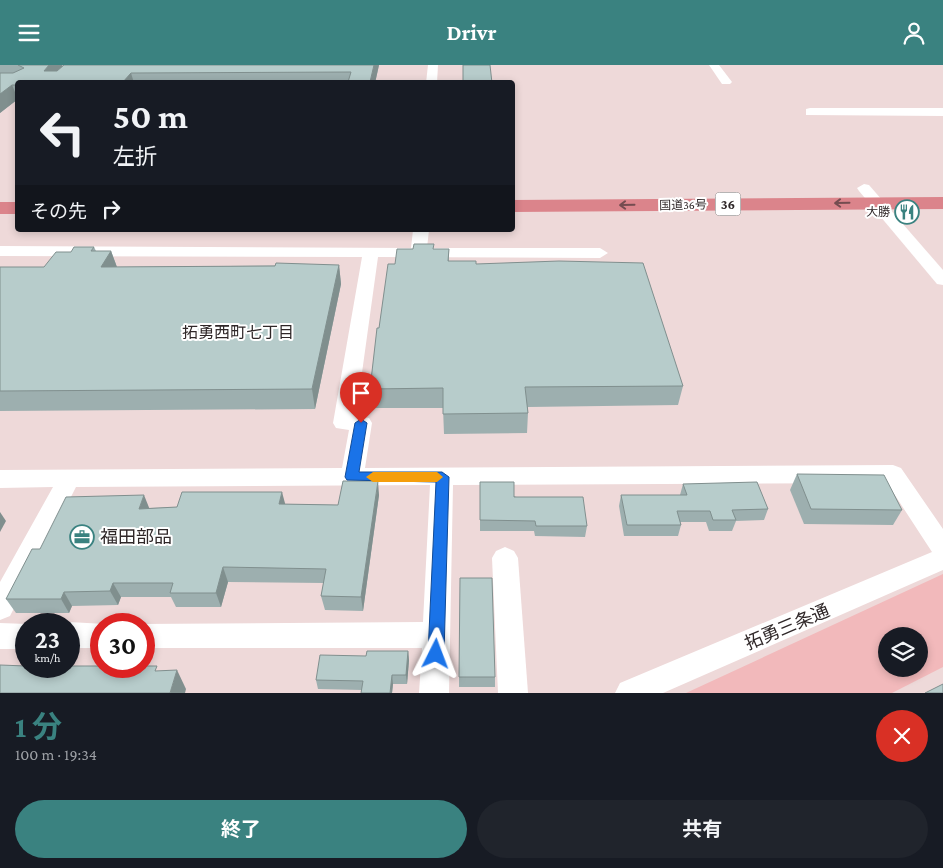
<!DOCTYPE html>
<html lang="ja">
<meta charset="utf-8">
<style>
:root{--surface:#171b24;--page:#20242c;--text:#f1f3f6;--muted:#9ea1a6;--accent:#3a8280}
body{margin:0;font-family:"Crimson Pro","Noto Sans JP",serif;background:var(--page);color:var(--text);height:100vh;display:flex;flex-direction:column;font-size:19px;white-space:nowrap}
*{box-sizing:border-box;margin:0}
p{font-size:16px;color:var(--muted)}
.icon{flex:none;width:28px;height:28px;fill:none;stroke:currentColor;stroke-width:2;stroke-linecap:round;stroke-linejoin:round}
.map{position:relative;height:628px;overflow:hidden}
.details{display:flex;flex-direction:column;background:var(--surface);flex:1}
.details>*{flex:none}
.hud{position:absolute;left:15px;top:15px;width:500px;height:152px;border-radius:5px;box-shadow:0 2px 8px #0003;background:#171b24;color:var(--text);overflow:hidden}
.fabs{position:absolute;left:878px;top:562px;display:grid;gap:10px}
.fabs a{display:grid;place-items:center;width:50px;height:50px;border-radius:50%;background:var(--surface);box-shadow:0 2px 8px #0003;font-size:25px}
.speed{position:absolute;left:15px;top:548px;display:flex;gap:10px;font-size:25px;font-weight:700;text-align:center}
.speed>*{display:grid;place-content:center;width:65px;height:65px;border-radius:50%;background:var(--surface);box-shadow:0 2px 8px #0003;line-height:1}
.speed small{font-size:12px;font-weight:400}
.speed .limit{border:8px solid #d22;background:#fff;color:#111}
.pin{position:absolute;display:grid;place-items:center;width:42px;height:42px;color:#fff;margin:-51px -21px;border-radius:50% 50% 50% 0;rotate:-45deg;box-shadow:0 0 5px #0007}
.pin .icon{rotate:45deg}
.me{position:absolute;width:55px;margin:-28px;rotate:3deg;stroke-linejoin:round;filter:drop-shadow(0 0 4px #0008)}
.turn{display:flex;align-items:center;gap:18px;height:105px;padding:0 15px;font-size:22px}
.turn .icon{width:65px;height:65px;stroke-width:2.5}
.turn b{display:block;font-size:35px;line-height:42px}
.then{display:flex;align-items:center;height:48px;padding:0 15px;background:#0003;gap:10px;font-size:19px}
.round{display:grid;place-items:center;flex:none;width:52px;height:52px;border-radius:26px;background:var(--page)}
.overview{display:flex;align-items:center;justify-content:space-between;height:85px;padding:0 15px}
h1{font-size:30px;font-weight:700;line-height:38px;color:var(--accent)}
.cta{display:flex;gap:10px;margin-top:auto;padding:10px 15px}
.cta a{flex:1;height:58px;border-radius:30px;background:var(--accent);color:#fff;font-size:20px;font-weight:700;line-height:58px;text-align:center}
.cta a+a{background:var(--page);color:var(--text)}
header{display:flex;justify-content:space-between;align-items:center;height:65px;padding:0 15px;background:var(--accent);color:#fff;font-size:22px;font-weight:700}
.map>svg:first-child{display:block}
</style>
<header><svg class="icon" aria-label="menu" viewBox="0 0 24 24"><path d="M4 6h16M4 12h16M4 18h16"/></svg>Drivr<svg class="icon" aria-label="person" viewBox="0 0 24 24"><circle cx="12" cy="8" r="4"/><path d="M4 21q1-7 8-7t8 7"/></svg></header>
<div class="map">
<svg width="943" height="628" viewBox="0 0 943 628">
<rect width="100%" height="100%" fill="#eed9d9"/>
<path fill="#f2b9bb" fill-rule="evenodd" d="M 943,509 L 943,602 L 892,628 L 686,628 ZM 886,571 L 919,571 L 919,604 L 886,604 Z"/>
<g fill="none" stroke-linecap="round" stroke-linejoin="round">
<g fill="#fff" fill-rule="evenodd">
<polygon points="428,0 438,0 437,18 426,18"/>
<polygon points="709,0 719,0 732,17 730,19 722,19"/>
<polygon points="810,43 943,43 943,51 806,50 806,44"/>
<polygon points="864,119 869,120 943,205 943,220 937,219 859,126 857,123"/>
<polygon points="413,165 429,165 427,183 600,183 608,188 600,193 378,192 356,351 369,353 372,358 365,403 893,400 901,403 943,464 943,505 663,628 615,628 620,618 932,487 887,418 453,420 449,628 419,628 422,583 144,583 144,559 140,559 423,557 430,420 76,422 10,551 0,555 0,517 53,422 0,423 0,405 342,403 349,365 336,363 333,358 362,192 0,191 0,181 411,183"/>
<polygon points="505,482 514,486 518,493 528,628 498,628 492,493 496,486"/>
<polygon points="69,557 105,559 101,559 101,583 69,583 69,559 65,559"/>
<polygon points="0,558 27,559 26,584 0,584"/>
</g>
<g fill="#db848b" fill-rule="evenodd">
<polygon points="943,132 943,144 512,147 512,135"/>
<rect x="0" y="137" width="18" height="12"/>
</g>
</g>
<g fill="#9dafaf">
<polygon points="0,0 62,0 63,1 379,0 375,18 18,18 18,34 0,48"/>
<polygon points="94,182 96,186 111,186 117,202 339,200 341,219 315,344 0,346 0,202 44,202 71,187"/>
<polygon points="434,184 449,184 449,196 476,199 683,321 678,340 528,342 528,348 527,368 444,369 443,343 372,343 370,324 379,263 395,199"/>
<polygon points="797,409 902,445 893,460 804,459 790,425"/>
<polygon points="480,417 587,461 585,472 535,471 534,466 480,466"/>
<polygon points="683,419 768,444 764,455 736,456 732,466 709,466 706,457 680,457 681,460 678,471 624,471 619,441 621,430 680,430"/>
<polygon points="379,430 363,546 325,545 321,531 324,518 228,517 221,542 176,542 171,532 121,532 118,540 72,541 69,548 16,548 6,534 40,484 150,443 285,439 338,440"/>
<polygon points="408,586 409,595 407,619 393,619 392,628 361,628 362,625 318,624 316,615 366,591"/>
<rect x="459" y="612" width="36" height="10"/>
</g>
<g fill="#808f8e">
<polygon points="49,0 62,0 63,3 50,18 44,6"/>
<polygon points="374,0 379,0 375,18 370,18"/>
<polygon points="131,8 134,18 122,18"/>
<polygon points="12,20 18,34 0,48 0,29"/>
<polygon points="111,186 118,205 101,202"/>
<polygon points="339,200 341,219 315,344 312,324"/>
<polygon points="378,416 379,430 363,546 361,532"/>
<polygon points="282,427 286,442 279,439"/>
<polygon points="144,430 150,445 139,444"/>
<polygon points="0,447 6,456 0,467"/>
<polygon points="223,502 228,517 221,542 216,528"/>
<polygon points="113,518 121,532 118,540 110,526"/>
<polygon points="64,527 72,541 69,548 61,534"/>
<polygon points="408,586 409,595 407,619 406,610"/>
<polygon points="177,605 186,624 185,628 170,628"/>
<polygon points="392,610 393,619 392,628 390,628"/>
</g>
<g fill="#b7cccb" stroke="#808f8e">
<polygon points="18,0 49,0 44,6 57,6 64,0 374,0 370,17 348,17 351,7 131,8 122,18 18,18 18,20 12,20 0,29 0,8 13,8 24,3"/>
<polygon points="463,0 490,0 492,18 470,18 470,16 463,16"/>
<polygon points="414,179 434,179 433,184 449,184 448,196 476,196 476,199 559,196 643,198 683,321 525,322 528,348 443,349 443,323 370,324 377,263 379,263 388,199 395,199 397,184 413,184"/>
<polygon points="74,182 94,182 91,186 111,186 101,202 275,201 276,198 339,200 312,324 0,326 0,202 44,202 56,187 71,187"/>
<polygon points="797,409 884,410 902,445 811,444"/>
<polygon points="343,416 378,416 361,532 321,531 326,504 223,502 216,528 170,528 173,518 113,518 110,526 64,527 61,534 6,534 32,484 40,484 66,432 144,430 139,444 177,442 182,427 282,427 279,439 338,440"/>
<polygon points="480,417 514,417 514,432 583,432 587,461 536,461 535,456 480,455"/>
<polygon points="757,417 768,444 732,445 736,455 713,455 710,446 677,446 681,460 627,460 621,430 687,430 683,419"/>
<polygon points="460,513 492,513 495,612 459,612"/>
<polygon points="367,586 408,586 406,610 392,610 390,628 361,628 363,616 316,615 320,590 366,591"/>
<polygon points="0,600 26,601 157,601 155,606 177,605 170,628 0,628"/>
<polygon points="943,619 943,628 925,628"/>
</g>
<defs><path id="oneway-shaft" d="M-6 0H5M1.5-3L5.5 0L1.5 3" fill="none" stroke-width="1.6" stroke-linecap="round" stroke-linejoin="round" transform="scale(1.25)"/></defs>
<g stroke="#744c50">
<use href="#oneway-shaft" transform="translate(842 138) rotate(179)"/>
<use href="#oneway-shaft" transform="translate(627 140) rotate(179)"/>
</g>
<polygon fill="#1a73e8" stroke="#114b97" points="361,354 367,358 359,407 442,407 449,412 444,589 442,594 436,596 431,594 428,589 436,417 347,415 345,412 355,358"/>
<polygon fill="#f59e0b" points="373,407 437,407 443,412 437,417 373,417 366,412"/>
<defs>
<g id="restaurant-ring" transform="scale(1.25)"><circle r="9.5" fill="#fff" stroke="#3a8280" stroke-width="1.5"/><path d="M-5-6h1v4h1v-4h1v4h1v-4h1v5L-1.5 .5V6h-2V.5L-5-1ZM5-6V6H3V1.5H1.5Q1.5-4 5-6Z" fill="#3a8280"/></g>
<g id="office-ring" transform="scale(1.25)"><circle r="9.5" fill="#fff" stroke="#3a8280" stroke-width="1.5"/><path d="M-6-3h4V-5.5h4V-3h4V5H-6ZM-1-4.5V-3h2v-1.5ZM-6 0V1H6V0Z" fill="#3a8280"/></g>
</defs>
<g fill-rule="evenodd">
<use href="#restaurant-ring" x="907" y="147"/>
<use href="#office-ring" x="82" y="472"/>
</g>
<g text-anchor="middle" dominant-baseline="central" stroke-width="4" stroke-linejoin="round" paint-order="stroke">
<g font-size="12" fill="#2f2728" stroke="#fff">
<text transform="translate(683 140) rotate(-1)">国道36号</text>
</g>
<g font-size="12" fill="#2f2728" stroke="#fff" text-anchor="end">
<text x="890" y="147">大勝</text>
</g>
<rect fill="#fff" stroke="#6d6868" stroke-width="1" x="715.5" y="127.5" width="25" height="23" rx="4"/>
<g font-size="14" font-weight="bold" fill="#2f2728">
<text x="728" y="139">36</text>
</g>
<g font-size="16" fill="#2f2728" stroke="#fff">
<text x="238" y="267">拓勇西町七丁目</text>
</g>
<g font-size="18" fill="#2f2728" stroke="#fff" text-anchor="start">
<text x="100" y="472">福田部品</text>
</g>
<g font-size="18" fill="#2f2728" stroke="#fff">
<text transform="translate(787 562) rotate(-23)">拓勇三条通</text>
</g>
</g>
</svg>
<div class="fabs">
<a><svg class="icon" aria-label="layers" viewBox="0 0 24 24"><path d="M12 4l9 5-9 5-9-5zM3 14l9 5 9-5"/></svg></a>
</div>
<div class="speed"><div>23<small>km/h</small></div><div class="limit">30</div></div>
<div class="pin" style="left:361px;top:358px;background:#d93025"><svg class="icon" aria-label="arrive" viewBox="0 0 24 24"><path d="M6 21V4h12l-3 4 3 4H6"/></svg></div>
<svg class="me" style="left:436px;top:589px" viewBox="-20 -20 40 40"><path d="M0-17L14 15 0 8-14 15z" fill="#1a73e8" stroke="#fff" stroke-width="4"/></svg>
<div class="hud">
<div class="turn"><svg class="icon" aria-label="left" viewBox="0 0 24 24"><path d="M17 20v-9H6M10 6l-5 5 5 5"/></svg><div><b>50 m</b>左折</div></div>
<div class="then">その先<svg class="icon" aria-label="right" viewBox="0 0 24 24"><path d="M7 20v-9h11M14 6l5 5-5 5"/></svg></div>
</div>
</div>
<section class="details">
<div class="overview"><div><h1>1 分</h1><p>100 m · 19:34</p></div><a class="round" style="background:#d93025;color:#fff"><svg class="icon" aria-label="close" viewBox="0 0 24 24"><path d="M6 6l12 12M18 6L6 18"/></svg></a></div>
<div class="cta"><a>終了</a><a>共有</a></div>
</section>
